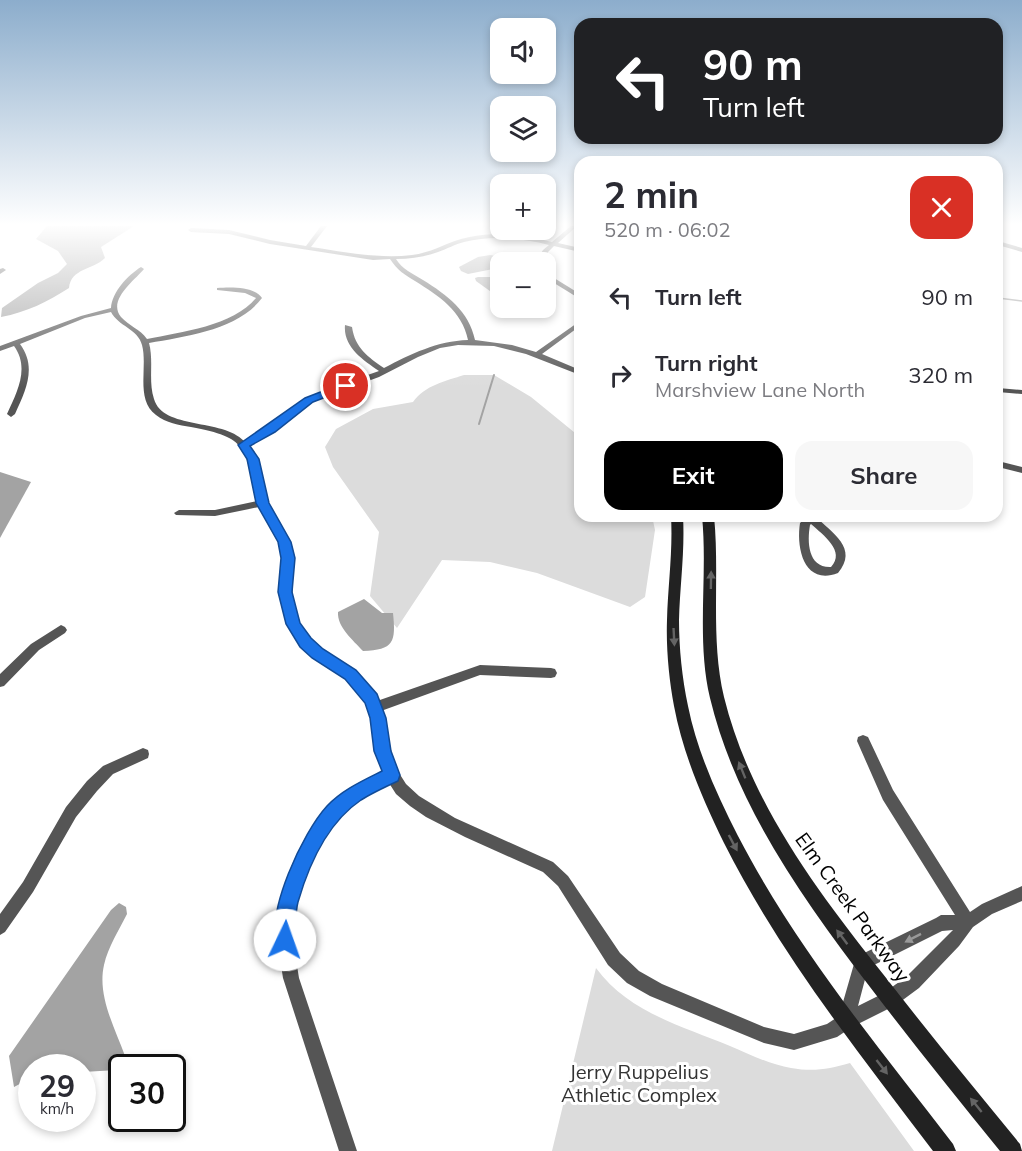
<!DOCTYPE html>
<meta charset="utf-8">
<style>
:root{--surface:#fff;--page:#f7f7f7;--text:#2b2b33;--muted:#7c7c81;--accent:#000}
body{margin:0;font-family:Mulish,sans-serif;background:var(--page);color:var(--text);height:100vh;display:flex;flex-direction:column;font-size:22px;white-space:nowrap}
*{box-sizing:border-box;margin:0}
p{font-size:20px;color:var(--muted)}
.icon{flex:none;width:33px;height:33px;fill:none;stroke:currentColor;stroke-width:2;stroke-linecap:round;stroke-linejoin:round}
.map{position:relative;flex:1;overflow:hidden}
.side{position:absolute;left:574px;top:156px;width:429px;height:366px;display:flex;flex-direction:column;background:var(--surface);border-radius:18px;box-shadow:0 3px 9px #0003}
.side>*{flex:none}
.top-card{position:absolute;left:574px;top:18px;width:429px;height:126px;border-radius:18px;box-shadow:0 3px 9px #0003;background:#202124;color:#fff;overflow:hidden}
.fabs{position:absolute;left:490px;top:18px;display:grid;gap:12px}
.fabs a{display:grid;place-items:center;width:66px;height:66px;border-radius:12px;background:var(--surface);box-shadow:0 3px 9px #0003;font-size:30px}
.speed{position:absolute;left:18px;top:1054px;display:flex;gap:12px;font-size:30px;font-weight:700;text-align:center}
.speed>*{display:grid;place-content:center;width:78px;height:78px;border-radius:50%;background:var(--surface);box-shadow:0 3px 9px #0003;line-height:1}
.speed small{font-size:15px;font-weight:400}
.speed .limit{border:3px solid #111;border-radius:9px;background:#fff;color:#111}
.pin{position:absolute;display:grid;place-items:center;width:51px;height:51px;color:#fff;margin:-26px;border:3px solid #fff;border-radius:50%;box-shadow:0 2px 6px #0007}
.me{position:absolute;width:66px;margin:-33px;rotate:3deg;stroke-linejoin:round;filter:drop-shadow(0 0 4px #0008)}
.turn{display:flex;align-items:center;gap:21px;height:126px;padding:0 30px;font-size:27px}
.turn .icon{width:78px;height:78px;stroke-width:2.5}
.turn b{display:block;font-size:42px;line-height:51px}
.round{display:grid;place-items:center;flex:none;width:63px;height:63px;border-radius:18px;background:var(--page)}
.headline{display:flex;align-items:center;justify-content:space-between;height:102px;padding:0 30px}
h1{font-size:36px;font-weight:700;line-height:45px}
.action{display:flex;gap:12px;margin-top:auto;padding:12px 30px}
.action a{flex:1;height:69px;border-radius:18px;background:var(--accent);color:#fff;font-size:24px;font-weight:700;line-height:69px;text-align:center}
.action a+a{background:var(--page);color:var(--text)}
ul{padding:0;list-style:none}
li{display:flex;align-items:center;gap:18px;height:78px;padding:0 30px}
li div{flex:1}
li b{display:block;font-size:22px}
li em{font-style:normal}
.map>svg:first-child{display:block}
</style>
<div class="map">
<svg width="1022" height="1151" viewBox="0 0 1022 1151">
<rect width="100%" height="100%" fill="#fff"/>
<g fill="#dcdcdc">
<path d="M 464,375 L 494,375 L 531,397 L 580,437 L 580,516 L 652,516 L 655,530 L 645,597 L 630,607 L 537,573 L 490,562 L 442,560 L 397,628 L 370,596 L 379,532 L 333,467 L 325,447 L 336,429 L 373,409 L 413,402 C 425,385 446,381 464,375 Z"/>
<path d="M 596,968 C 628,1012 682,1026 730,1046 C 749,1054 771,1065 791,1068 C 814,1072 829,1069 850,1063 L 914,1151 L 552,1151 Z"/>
</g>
<g fill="#a3a3a3">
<path d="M 47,226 L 134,226 L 101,247 L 105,258 C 93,270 71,268 69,288 C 47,302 27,312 1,317 L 2,308 L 38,283 L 58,273 L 67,264 L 58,251 L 36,239 Z"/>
<polygon points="490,255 496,256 493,269 468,274 461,271 459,267 478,257"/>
<polygon points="478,277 499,277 501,279 501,299 476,281 475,278"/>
<polygon points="0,472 31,482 0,538"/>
<path d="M 364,599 L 382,613 L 393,613 C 396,642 394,650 363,651 C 353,640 337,627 338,612 Z"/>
<path d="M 119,903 L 126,907 L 127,914 C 119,930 108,947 104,965 C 97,996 115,1028 125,1056 L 117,1070 L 83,1072 L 82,1068 L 32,1068 L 31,1078 L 14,1087 L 9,1056 L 111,910 Z"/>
</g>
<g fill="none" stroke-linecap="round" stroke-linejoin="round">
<polyline stroke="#a3a3a3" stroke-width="1.5" points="998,298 1022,301"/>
<polyline stroke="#a3a3a3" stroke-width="2" points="479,424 494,375"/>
<g fill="#555" fill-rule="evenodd">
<path d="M 321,226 L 327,226 L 311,247 C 345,252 379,259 412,255 C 430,253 444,244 461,239 C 490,230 523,235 552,242 L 571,226 L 577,226 L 558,243 L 580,248 L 580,252 L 554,246 L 548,252 L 542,262 L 536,262 L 543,250 L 549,245 C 521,238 492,235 464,242 C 455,244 447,249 438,252 C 424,257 411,259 396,259 C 402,269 413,274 423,280 C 447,295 469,311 475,340 L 512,345 L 536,352 L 580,321 L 580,326 L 542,354 L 580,370 L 580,375 L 526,354 L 494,346 L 458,345 L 440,348 L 418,357 L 379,377 L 319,399 L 303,408 L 249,446 C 261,464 260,483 267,503 C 273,522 289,536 292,557 C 296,580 287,602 300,624 C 318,658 360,663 377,701 L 480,665 L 551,668 L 555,669 L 557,673 L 555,677 L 551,678 L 480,675 L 381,711 L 394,765 L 406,784 L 419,796 L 455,818 L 553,862 L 568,876 L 620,953 L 639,971 L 662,984 L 764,1027 L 794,1034 L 827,1024 L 839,1016 L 856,957 L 936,918 L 941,915 L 955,915 L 883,800 L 857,741 L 858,737 L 863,735 L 868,737 L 893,790 L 970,912 L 982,904 L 1022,886 L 1022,901 L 992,914 L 973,927 L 959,946 L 919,988 L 896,1005 L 852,1027 L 837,1037 L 794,1050 L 764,1043 L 650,996 L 627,983 L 608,965 L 558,886 L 543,872 L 465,837 L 426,817 L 410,806 L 396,794 L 389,783 C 309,821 284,895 299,978 L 357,1151 L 339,1151 L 283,978 C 268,891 300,809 384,772 C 373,747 376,716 360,693 C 341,667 306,658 290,628 C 275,600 287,580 281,552 C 278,535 266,522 259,507 L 215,516 L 176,515 L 174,513 L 179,510 L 215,510 L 257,501 C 244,448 250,438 191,427 C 179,425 166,423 156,415 C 135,399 148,367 142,345 C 138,329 118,326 111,312 L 85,318 L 20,344 C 37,367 26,390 15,414 L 11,417 L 7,414 C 17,392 30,368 14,346 L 0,351 L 0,346 L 81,316 L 111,308 C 112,292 128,275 141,267 L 144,269 C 135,280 107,300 121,317 C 129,326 140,329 147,339 C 181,332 233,326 256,298 L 245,293 L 217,290 L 217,288 C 230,287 254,286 262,298 C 238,330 187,336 149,343 C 154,361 148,381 154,399 C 163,430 222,418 244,441 L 305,399 L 322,391 L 379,371 C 363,360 343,347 345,325 L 352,327 C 355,348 368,357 384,368 C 411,354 437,341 468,340 C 462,311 439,296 415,281 C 405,275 397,270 390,259 L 373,260 L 270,244 L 229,234 L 191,232 L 188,230 L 191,228 L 229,230 L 270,240 L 306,246 ZM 953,930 L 907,976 L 884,993 L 858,1006 L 868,968 L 942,931 Z"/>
<polygon points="998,241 1022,248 1022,252 998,245"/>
<polygon points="3,268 6,270 0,274 0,269"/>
<polygon points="546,273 580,294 580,299 546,278"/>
<polygon points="998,388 1022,390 1022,394 998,392"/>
<polygon points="998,461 1022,467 1022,473 998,467"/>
<path d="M 805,516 L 815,516 C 832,533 859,548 838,573 C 804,586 796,548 800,523 L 806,518 ZM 811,524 C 823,535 846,551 831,567 C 808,568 807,542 810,525 Z"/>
<polygon points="61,625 65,627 67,630 65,633 39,650 4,686 0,687 0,674 31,644"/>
<polygon points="143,748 148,750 149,754 148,758 113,774 97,791 76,817 33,892 5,932 0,935 0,914 23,882 66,807 87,781 103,766"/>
</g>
<g fill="#222" fill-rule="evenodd">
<path d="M 671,516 L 683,516 C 685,551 680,585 679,620 C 679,648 682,678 688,706 C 697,751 717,795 738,836 C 796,948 877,1045 953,1144 L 956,1151 L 933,1151 C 858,1052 780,954 724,843 C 703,800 683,754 674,706 C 669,679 666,649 667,620 C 668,585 673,551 671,516 Z"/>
<path d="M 702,516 L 714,516 C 720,576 710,638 724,697 C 750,802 817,891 883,974 C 928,1032 974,1088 1020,1144 L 1022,1151 L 1000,1151 C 956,1097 912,1042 870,987 C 803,899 736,806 710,698 C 696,639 708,576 702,516 Z"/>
</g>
</g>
<defs><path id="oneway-solid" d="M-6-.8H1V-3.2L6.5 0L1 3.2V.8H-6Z" transform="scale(1.5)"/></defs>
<g fill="#646464">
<use href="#oneway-solid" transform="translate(711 580) rotate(-89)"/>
<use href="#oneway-solid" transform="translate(674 637) rotate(87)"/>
<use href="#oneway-solid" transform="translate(742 770) rotate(-112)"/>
<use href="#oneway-solid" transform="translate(733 843) rotate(62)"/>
<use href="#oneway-solid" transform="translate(842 937) rotate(-127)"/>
<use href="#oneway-solid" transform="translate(882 1067) rotate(52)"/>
<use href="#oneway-solid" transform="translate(976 1105) rotate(-129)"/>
</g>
<use fill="#999" href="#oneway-solid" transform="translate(913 938) rotate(153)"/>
<linearGradient id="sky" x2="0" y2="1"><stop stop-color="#8cadcc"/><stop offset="0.58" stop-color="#fff"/><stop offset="1" stop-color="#fff" stop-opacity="0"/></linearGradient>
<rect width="1022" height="387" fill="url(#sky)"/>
<path fill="#1a73e8" stroke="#114b97" stroke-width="1.5" d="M 346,382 L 351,386 L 350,388 L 313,402 L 275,432 L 250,446 L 259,459 L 269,503 L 291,542 L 295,558 L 292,592 L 300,623 L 311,638 L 323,649 L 356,670 L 377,694 L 386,718 L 391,751 L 400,775 L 398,781 C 385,787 372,793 361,800 C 327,823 309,864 298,902 C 294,917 298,933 292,948 L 285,951 L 278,948 C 264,914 303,832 327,806 C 342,790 362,781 382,771 L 374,751 L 370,718 L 365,703 L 345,679 L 312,658 L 300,647 L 286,624 L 278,592 L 281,558 L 278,542 L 256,503 L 247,459 L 238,445 L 305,398 Z"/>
<g text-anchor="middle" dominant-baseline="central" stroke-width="6" stroke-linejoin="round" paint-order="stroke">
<g font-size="20" fill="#000" stroke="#fff">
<text transform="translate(853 907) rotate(54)">Elm Creek Parkway</text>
</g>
<g font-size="20" fill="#333" stroke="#fff">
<text x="639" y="1071">Jerry Ruppelius<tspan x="639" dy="23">Athletic Complex</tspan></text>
</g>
</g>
</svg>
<div class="fabs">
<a><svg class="icon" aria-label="sound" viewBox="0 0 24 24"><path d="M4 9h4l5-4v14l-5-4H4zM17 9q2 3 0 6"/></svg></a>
<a><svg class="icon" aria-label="layers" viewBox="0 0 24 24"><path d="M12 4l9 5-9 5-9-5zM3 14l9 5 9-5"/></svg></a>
<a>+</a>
<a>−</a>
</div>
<div class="speed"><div>29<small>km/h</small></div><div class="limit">30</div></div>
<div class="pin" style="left:346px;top:386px;background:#d93025"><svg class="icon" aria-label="arrive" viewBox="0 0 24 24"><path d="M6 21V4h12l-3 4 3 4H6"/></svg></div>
<svg class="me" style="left:285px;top:940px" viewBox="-20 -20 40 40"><circle r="19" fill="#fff"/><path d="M0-13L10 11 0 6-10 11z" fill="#1a73e8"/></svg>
<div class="top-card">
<div class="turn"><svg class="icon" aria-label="left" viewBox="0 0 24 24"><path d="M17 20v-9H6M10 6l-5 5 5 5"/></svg><div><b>90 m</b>Turn left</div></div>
</div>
<section class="side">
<div class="headline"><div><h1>2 min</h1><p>520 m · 06:02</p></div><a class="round" style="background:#d93025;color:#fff"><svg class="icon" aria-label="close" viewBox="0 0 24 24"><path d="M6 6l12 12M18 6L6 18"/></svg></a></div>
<ul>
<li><svg class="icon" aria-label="left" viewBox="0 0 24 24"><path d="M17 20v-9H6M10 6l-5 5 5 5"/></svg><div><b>Turn left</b></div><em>90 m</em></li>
<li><svg class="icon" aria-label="right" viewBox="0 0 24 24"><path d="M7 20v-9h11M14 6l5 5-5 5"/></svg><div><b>Turn right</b><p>Marshview Lane North</p></div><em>320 m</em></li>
</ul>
<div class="action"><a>Exit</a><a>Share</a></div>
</section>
</div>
